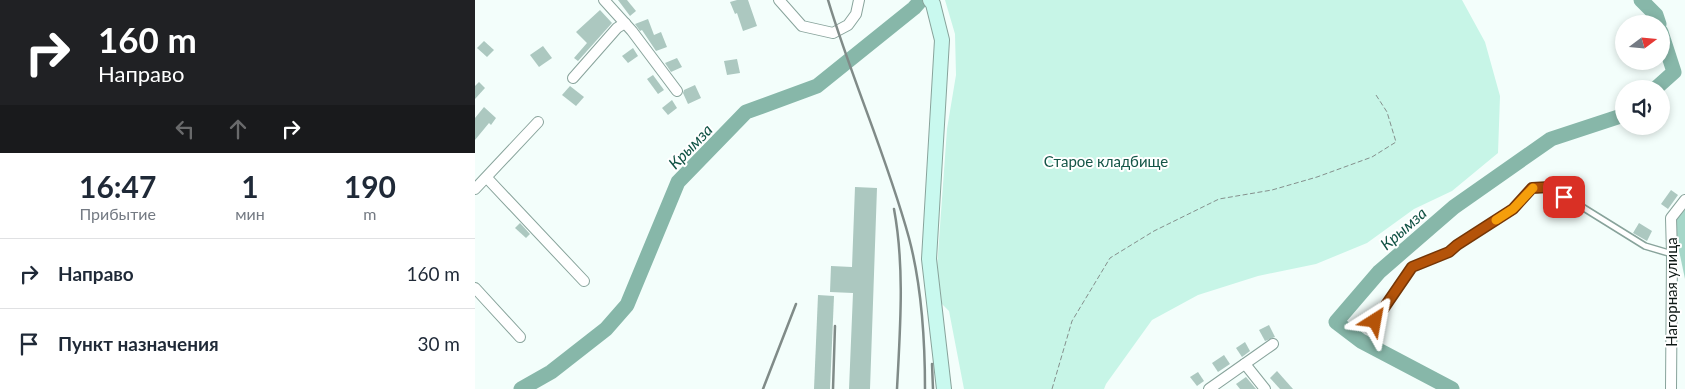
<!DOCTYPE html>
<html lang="ru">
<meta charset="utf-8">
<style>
:root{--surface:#fff;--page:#f2f2f3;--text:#1f2937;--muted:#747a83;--line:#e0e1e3}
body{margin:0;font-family:Lato,sans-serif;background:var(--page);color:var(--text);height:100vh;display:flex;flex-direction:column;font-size:19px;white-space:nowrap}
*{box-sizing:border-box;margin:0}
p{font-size:16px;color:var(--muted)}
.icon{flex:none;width:28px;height:28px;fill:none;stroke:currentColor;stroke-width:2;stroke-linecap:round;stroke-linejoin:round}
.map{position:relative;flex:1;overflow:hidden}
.drawer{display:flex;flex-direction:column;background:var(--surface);width:475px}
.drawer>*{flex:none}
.hud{background:#202124;color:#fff;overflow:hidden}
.needle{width:32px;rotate:74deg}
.controls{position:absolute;left:1140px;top:15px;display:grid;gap:10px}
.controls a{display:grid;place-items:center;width:55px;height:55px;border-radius:50%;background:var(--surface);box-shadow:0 2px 8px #0003;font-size:25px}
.pin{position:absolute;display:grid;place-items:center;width:42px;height:42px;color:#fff;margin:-21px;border-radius:10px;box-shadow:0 2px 8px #0006}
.me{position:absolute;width:55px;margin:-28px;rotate:34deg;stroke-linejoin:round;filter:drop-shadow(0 0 4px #0008)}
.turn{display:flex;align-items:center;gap:18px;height:105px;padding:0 15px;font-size:22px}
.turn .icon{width:65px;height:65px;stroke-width:2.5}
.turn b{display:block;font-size:35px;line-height:42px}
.lanes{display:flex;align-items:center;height:48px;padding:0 15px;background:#0003;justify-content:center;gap:25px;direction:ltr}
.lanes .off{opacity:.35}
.eta{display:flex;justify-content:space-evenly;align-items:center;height:85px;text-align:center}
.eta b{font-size:30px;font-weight:700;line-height:35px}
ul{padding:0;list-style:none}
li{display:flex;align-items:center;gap:15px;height:70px;padding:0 15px;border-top:1px solid var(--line)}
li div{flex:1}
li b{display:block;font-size:19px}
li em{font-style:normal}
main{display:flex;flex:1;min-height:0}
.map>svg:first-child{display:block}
</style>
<main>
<section class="drawer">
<div class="hud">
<div class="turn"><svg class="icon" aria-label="right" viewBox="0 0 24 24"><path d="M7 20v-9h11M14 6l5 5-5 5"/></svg><div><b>160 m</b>Направо</div></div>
<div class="lanes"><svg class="icon off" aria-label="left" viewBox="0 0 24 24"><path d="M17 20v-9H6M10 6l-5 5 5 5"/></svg><svg class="icon off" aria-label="ahead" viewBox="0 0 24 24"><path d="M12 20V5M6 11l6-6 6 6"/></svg><svg class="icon" aria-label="right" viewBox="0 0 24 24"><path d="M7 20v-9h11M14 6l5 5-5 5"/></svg></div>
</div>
<div class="eta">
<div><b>16:47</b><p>Прибытие</p></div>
<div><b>1</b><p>мин</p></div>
<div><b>190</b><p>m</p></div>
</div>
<ul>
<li><svg class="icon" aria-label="right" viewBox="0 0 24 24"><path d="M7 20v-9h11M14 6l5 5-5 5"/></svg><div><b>Направо</b></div><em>160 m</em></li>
<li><svg class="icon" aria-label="arrive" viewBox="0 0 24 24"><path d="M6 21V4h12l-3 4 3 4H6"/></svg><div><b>Пункт назначения</b></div><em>30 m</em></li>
</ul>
</section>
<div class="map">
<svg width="1210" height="389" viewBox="0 0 1210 389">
<rect width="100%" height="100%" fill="#f3fefb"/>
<polygon fill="#c7f5e7" points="470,0 987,0 1010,42 1025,96 1023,153 977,191 939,209 892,243 841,264 783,276 723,295 677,320 631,384 629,389 489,389 474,311 467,304 462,268 472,129 481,75 480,34"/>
<polygon fill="#a6d7c9" points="1210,207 1210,279 1198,222"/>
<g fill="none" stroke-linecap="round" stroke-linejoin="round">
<g stroke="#87b7a9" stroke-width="15">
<polyline points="1166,0 1181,15 1184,24"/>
<polyline points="1180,89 1199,72 1186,32"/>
<polyline points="46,389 76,372 131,329 152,305 203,182 271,112 342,86 439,8 446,0"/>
<polyline points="977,389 886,341 861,322 904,272 979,207 1076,139 1149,115"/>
</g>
</g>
<g fill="#acc8c0">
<polygon points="143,0 152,0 161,11 155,16"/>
<polygon points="262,0 273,0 282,26 268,31 262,13 260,14 255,2"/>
<polygon points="125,10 137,23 103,61 99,58 112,43 101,32"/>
<polygon points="173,19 179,35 186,32 192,47 181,51 167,30 165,31 160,24"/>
<polygon points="9,41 19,50 12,57 2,48"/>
<polygon points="68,46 77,58 64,67 55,55"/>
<polygon points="158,48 163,56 153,63 147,56"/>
<polygon points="202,58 207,67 196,72 190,63"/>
<polygon points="262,59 265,73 252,75 249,61"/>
<polygon points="178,75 189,90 183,94 172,79"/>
<polygon points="4,82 10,88 0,99 0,86"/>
<polygon points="220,85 226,98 213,104 208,93 209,90"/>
<polygon points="95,86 109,97 101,106 87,95"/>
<polygon points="197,100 202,108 193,115 187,108"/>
<polygon points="9,107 21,118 16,125 14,123 0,140 0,118"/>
<polygon points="380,187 402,188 395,389 374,389 378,293 355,292 356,266 377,267"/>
<polygon points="1196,190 1203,195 1193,209 1186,204"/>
<polygon points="45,223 55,234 51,238 40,228"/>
<polygon points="1164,223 1177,231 1172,241 1158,233"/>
<polygon points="343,295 359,296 355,389 339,389"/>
<polygon points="794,325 800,337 790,341 784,330"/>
<polygon points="770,342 775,351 767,357 761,348"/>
<polygon points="749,355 755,364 743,372 737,363"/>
<polygon points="802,371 818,389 805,389 795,378"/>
<polygon points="723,372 729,381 722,386 715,377"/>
<polygon points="771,377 781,389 765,389 761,384"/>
</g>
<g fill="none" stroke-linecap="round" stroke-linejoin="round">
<g stroke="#88a39b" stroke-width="8">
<polyline id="lane" points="900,321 937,267 975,252 981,245 1038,209 1057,188 1075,187 1170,246 1197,254"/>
</g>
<g stroke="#88a39b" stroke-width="12">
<g id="street">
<polyline points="129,0 157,31 202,91"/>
<polyline points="304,0 327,26 358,33 373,25 381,14 384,0"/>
<polyline points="98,78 142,28 150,23"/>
<polyline points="12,178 109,281"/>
<polyline points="0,189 63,122"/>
<polyline points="0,288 45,337"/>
<polyline points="770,364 790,389"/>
<polyline points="734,389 798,344"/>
<polyline points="1196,389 1197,254 1196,218 1210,200"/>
</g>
</g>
<g stroke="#88a39b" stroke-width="16">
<polyline id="secondary" points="455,0 458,4 467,40 454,259 469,389"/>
</g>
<polyline stroke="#85908d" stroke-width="1" stroke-dasharray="5 2.5" stroke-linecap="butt" points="577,389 597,321 635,258 679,231 744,199 797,190 842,177 897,157 921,142 912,112 901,95"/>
<use href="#lane" stroke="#fff" stroke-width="5"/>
<use href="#street" stroke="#fff" stroke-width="10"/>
<use href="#secondary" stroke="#c9f9ef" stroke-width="14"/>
<g stroke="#808b88" stroke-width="2.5">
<path d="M 353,0 C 377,80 412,157 434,238 C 447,287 450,339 450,389"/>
<path d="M 419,209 C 430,268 425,330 422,389"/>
<polyline points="457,364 458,389"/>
<polyline points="288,389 321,304"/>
<polyline points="358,389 360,326"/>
</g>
</g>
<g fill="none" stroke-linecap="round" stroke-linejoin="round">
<g stroke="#753606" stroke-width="12">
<polyline id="route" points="900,321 937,267 974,252 982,245 1038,209 1057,188 1075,187 1089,197"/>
</g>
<use href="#route" stroke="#b45309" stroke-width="9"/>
<polyline stroke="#f59e0b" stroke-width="9" points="1021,220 1038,209 1058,188"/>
</g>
<g text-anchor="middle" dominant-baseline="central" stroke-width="4" stroke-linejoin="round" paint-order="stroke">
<g font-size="15" fill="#145547" stroke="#fff">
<text x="631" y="161">Старое кладбище</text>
</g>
<g font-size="15" fill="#0f1916" stroke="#fff">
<text transform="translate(1196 292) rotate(-90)">Нагорная улица</text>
</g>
<g font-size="16" font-style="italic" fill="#105244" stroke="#fff">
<text transform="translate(215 146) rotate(-46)">Крымза</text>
<text transform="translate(928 228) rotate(-41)">Крымза</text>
</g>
</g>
</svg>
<div class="controls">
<a><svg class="needle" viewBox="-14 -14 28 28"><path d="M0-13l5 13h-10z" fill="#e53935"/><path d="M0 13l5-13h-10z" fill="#747a83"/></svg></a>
<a><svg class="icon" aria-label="sound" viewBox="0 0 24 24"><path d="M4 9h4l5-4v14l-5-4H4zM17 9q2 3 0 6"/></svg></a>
</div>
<div class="pin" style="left:1089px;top:197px;background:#d93025"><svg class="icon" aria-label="arrive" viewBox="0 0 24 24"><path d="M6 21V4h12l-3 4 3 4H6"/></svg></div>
<svg class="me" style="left:900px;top:321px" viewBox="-20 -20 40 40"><path d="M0-17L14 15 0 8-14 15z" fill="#b45309" stroke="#fff" stroke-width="4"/></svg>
</div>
</main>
